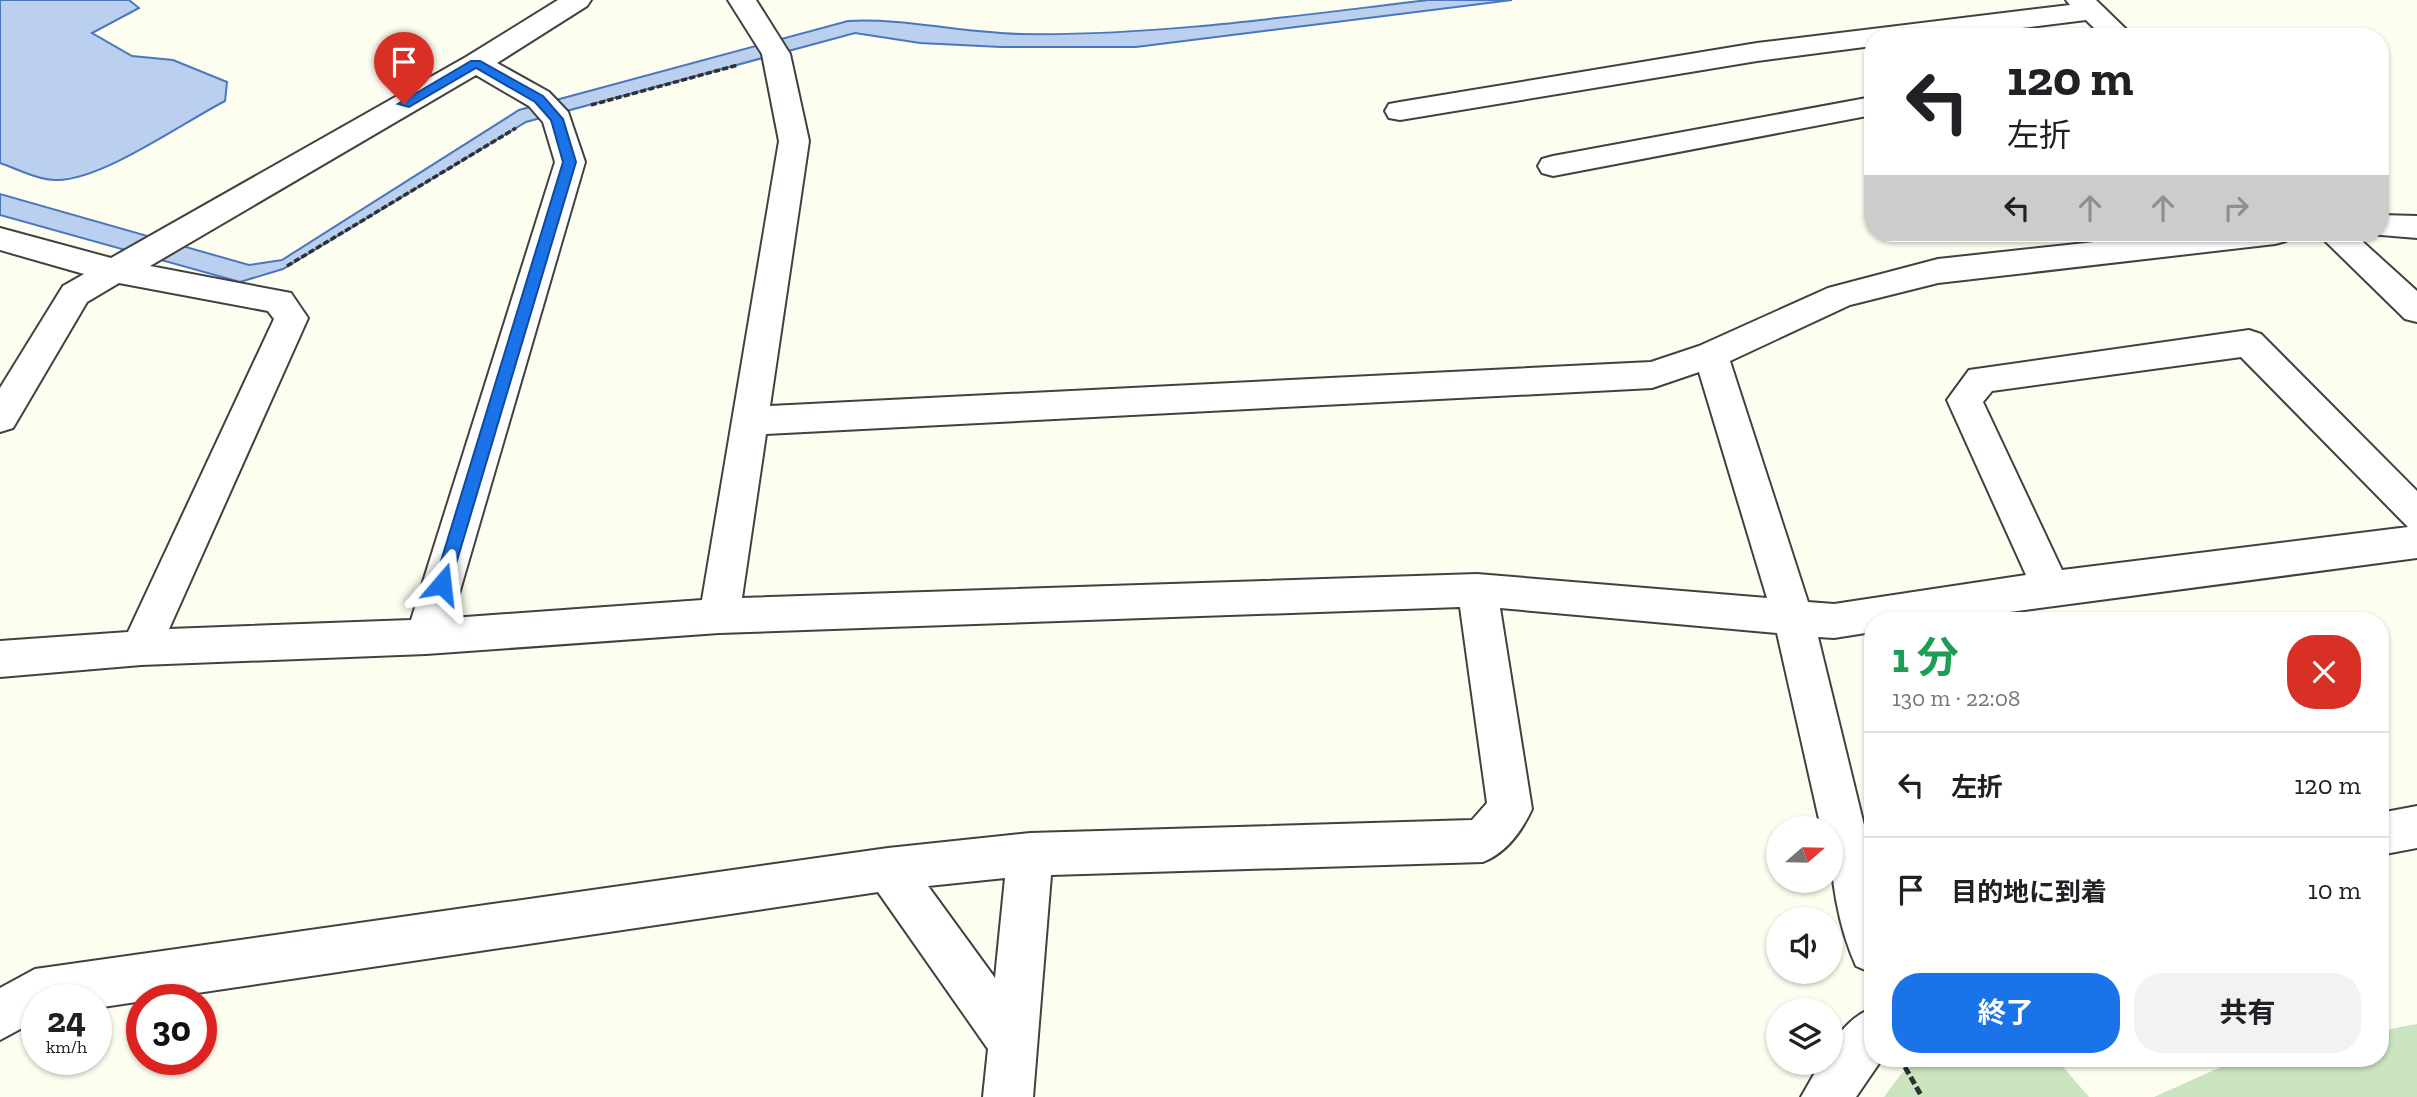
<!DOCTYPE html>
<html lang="ja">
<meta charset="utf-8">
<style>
:root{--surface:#fff;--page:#f2f2f2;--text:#202124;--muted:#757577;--line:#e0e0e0;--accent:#1a73e8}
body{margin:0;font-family:"Zilla Slab","Noto Sans JP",serif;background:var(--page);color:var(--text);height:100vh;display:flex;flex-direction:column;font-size:26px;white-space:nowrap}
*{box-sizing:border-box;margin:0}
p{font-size:23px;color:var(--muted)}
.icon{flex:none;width:38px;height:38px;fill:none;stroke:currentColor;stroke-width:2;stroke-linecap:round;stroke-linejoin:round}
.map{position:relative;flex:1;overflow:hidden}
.side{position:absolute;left:1864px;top:612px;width:525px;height:455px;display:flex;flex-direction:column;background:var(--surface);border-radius:28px;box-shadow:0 2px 5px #0004}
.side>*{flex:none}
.top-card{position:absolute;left:1864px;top:28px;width:525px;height:214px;border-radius:28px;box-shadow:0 2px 5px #0004;background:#fff;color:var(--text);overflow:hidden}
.needle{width:46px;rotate:70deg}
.controls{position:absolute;left:1766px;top:816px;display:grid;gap:14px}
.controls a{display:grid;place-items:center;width:77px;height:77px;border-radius:50%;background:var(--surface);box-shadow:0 2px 5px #0004;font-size:35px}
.speed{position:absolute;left:21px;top:984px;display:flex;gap:14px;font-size:35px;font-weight:700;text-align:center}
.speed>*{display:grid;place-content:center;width:91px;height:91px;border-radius:50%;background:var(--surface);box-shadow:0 2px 5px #0004;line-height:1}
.speed small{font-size:18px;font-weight:400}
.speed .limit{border:10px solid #d22;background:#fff;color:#111}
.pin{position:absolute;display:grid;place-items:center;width:60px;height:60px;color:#fff;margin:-72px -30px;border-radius:50% 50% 50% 0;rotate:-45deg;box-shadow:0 0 7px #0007}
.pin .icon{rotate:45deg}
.me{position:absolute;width:77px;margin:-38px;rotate:17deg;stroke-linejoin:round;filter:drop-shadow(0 0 5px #0008)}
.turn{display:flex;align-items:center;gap:24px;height:147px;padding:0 28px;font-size:32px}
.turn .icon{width:91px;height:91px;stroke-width:2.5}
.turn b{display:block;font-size:49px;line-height:60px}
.lanes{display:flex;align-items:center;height:66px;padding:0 28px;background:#0003;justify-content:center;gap:35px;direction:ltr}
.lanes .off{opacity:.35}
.round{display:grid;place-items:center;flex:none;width:74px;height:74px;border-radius:28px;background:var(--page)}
.headline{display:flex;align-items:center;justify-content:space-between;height:119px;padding:0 28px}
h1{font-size:42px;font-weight:700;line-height:52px;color:#1e9e55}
.action{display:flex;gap:14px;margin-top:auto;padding:14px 28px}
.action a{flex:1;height:80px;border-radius:28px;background:var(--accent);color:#fff;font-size:28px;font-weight:700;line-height:80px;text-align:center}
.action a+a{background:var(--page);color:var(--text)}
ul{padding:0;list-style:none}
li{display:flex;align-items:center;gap:21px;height:105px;padding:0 28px;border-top:2px solid var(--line)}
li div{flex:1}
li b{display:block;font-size:26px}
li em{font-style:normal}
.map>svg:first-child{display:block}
</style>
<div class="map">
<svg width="2417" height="1097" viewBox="0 0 2417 1097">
<rect width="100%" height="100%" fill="#fdfdf0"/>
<g fill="#c9e4be">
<polygon points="2417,1024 2417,1097 2154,1097 2239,1059 2380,1059 2380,1031"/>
<polygon points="1921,1059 2056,1059 2089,1097 1884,1097 1901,1074"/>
</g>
<g fill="#bbd0ef" stroke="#4a77bd" stroke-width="2">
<path d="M 0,0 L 129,0 L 139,8 L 92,33 L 132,56 L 173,60 L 227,82 L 225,101 C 184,122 101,181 56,180 C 39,180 17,169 0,163 Z"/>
<path d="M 1428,0 L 1512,0 L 1136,47 L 1001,47 L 920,43 L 855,33 L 526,122 L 283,269 L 240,282 L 0,215 L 0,194 L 249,265 L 282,260 L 519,110 L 848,21 C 905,18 963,33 1021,34 C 1157,36 1293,16 1428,0 Z"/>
</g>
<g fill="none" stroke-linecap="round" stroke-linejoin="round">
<g stroke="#414141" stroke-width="4">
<g id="minor">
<path d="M 558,0 L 591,0 L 587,6 L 497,63 L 549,92 L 568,112 L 585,162 L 452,618 L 702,600 L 779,141 L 762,54 L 728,0 L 756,0 L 790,54 L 809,141 L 770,406 L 1651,362 L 1699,346 L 1828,288 L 1938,259 L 2178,233 L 2291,233 L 2286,241 L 2275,244 L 1938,283 L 1850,305 L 1730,361 L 1808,602 L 1834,604 L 2026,575 L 1947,400 L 1969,370 L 2249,330 L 2261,334 L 2417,491 L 2417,558 L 1942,621 L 1872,621 L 1872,632 L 1834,638 L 1818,637 L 1872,858 L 1872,973 L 1856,966 C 1837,923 1830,874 1830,828 L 1821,828 L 1777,633 L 1500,608 L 1532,809 C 1522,831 1506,853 1483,862 L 1051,875 L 1033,1097 L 983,1097 L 988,1049 L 878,892 L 96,1008 L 96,999 L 37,999 L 37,1020 L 0,1040 L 0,988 L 35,969 L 888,848 L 1030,833 L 1472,820 L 1487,803 L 1460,607 L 719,633 L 426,654 L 141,665 L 0,677 L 0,641 L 128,632 L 274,319 L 268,311 L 119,283 L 87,302 L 13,428 L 0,432 L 0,388 L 63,286 L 84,274 L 0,250 L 0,228 L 111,258 L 466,57 ZM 476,75 L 529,106 L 543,122 L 555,162 L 411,620 L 169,629 L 308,318 L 291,293 L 150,266 ZM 2241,357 L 2408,527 L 2062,570 L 1983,402 L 1992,391 ZM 1699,372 L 1767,598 L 1477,574 L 742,598 L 766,434 L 1652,388 ZM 1005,878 L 995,978 L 928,886 Z"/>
<polygon points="2066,0 2096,0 2134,37 2103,37 2086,20 1951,37 1872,37 1872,46 1757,61 1400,120 1389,118 1385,111 1389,104 1400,102 1757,43 2070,5"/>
<polygon points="1872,97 1872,115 1553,176 1542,173 1538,166 1542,159 1553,156"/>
<polygon points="2380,215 2417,216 2417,238 2369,234 2380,233"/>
<polygon points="2317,233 2353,233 2417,291 2417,322 2405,319"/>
<polygon points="2417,806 2417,848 2380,855 2380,813"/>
<path d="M 1872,1008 L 1872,1059 L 1882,1059 L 1856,1097 L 1801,1097 L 1821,1062 L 1830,1062 C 1830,1038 1851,1017 1872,1008 Z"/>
</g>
</g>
<g stroke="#303030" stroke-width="3.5" stroke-dasharray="6 2.5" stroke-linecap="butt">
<polyline points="591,105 738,65"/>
<polyline points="287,266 516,128"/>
</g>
<polyline stroke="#303030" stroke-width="5" stroke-dasharray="8 3.5" stroke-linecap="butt" points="1905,1067 1922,1097"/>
<use href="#minor" fill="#fff" fill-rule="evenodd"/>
</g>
<polygon fill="#1a73e8" stroke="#114b97" stroke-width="2" points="471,61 480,61 543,96 563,119 576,162 450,584 442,591 434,584 563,162 551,120 535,102 476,68 409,107 398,104"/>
</svg>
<div class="controls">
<a><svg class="needle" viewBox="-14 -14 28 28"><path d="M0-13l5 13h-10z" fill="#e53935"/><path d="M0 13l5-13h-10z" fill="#757577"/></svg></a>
<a><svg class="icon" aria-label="sound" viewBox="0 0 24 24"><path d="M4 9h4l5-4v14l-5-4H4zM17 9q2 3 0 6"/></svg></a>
<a><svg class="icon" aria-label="layers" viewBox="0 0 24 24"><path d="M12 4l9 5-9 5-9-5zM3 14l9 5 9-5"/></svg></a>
</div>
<div class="speed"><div>24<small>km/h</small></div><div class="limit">30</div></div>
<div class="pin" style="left:404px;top:104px;background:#d93025"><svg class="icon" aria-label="arrive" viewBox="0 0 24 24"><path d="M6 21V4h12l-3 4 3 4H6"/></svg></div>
<svg class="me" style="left:442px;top:584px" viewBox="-20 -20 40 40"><path d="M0-17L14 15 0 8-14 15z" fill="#1a73e8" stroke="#fff" stroke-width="4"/></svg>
<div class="top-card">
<div class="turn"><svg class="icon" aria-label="left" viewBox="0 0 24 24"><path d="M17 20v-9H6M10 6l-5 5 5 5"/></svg><div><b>120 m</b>左折</div></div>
<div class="lanes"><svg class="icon" aria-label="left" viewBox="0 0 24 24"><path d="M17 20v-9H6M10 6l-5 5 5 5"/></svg><svg class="icon off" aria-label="ahead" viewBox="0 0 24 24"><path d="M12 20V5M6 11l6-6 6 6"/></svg><svg class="icon off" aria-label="ahead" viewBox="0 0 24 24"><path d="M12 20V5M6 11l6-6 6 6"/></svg><svg class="icon off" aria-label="right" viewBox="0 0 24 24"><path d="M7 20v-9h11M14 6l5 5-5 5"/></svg></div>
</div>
<section class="side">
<div class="headline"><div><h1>1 分</h1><p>130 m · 22:08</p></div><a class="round" style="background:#d93025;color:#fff"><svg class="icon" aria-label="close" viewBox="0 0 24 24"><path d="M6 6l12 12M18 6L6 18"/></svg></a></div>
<ul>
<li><svg class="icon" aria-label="left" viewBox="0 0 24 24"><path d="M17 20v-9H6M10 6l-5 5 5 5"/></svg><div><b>左折</b></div><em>120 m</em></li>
<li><svg class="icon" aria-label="arrive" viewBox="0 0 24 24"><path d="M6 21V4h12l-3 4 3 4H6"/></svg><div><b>目的地に到着</b></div><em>10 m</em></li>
</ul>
<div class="action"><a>終了</a><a>共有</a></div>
</section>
</div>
